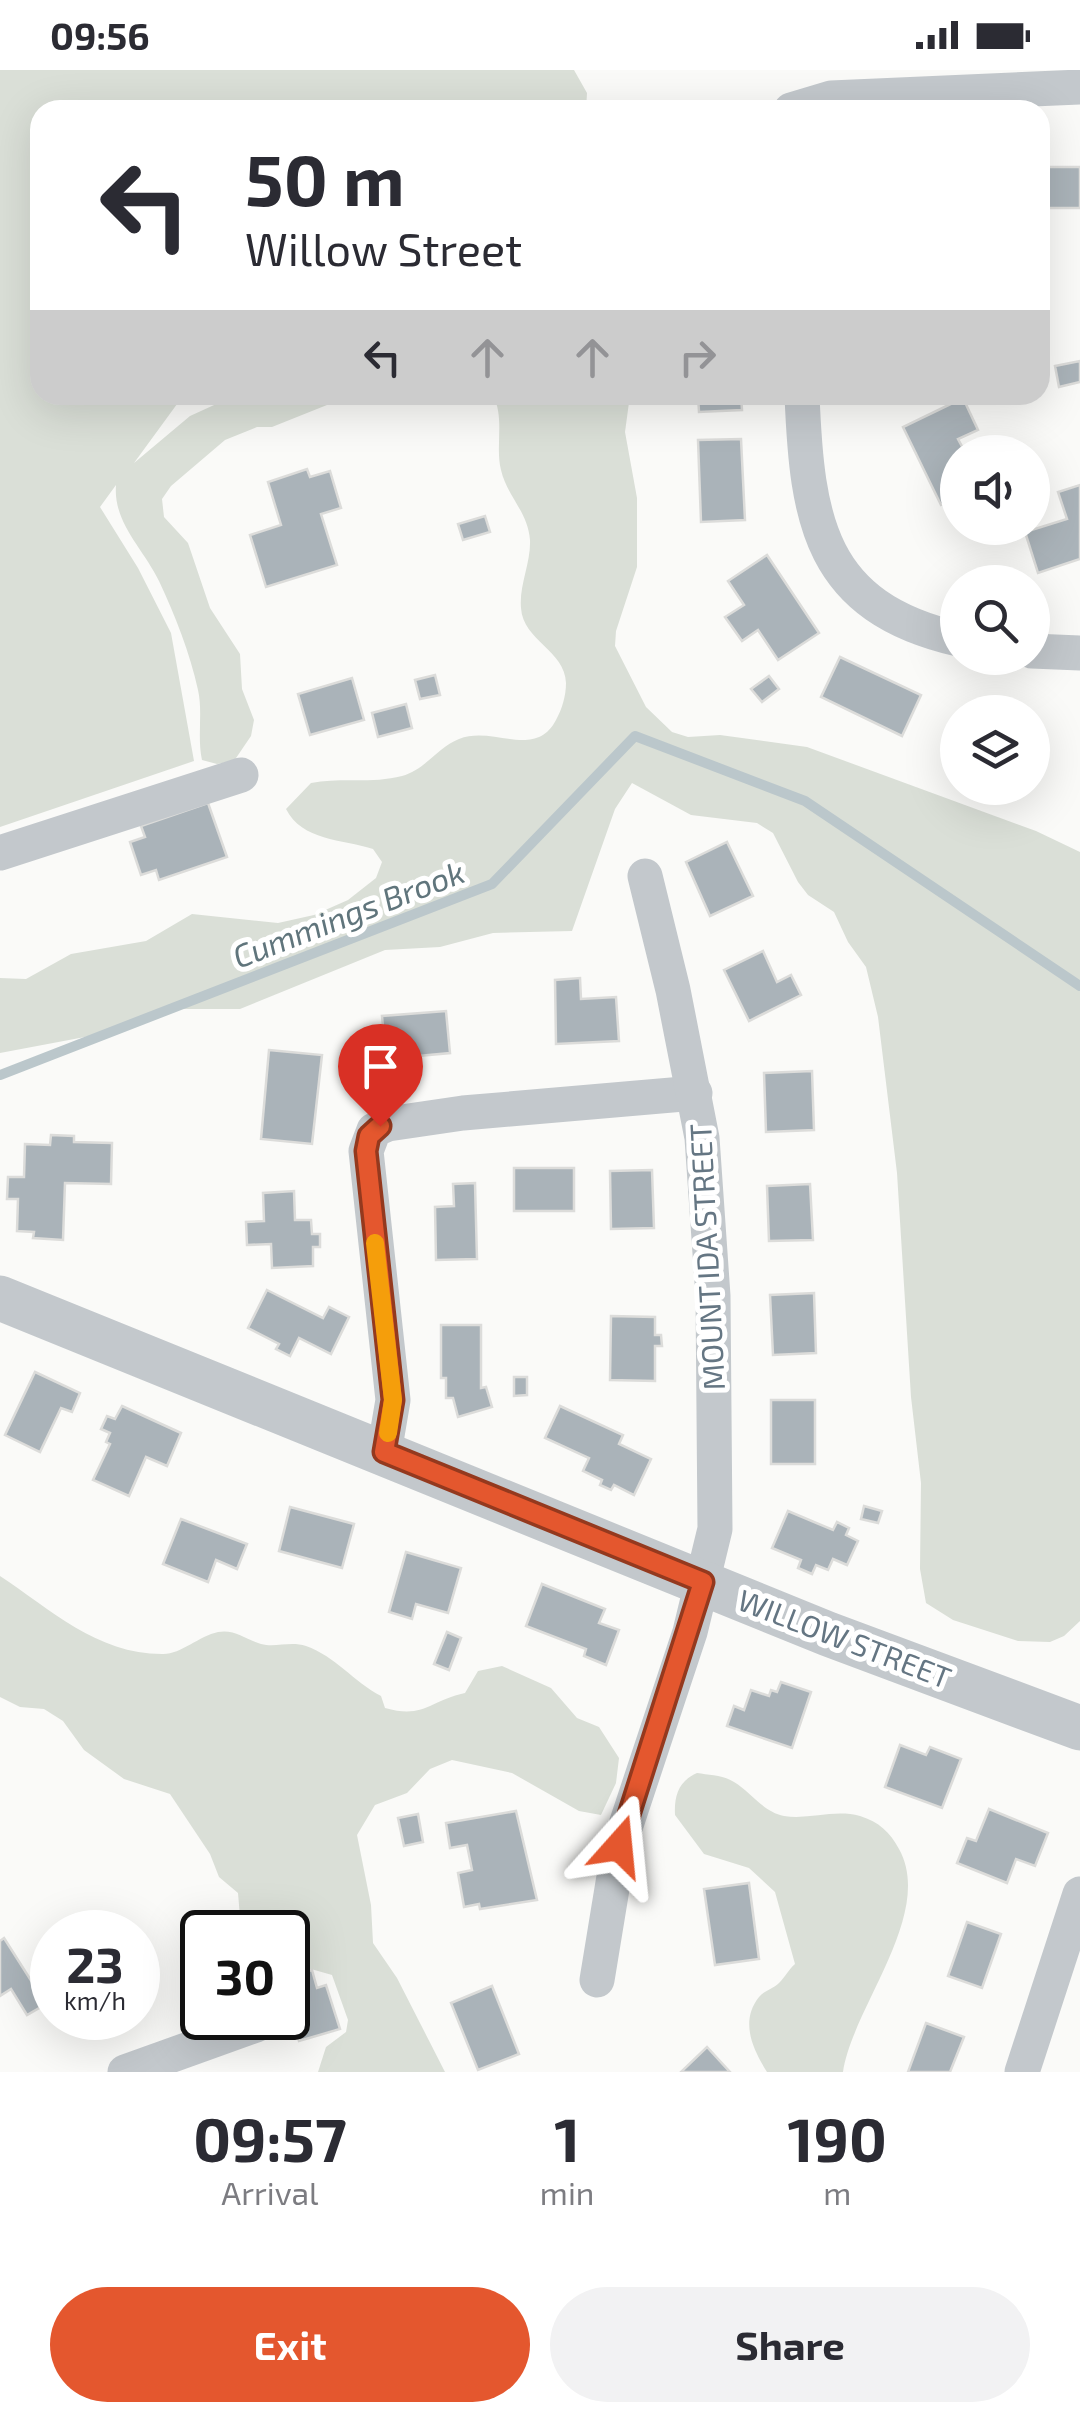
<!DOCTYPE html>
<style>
:root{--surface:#fff;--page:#f2f2f3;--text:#2b2b33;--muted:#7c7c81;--accent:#e4572e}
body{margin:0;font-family:"Exo 2",sans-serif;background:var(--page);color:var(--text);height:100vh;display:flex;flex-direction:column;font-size:38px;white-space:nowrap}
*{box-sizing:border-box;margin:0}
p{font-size:32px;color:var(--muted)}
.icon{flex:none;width:55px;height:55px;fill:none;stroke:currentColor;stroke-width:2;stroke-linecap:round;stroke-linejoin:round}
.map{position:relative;height:2002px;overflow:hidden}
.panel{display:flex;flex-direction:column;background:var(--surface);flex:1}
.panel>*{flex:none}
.banner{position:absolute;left:30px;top:30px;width:1020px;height:305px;border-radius:30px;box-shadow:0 10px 40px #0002;background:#fff;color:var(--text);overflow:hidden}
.fabs{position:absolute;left:940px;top:365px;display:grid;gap:20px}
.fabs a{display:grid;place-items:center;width:110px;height:110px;border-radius:50%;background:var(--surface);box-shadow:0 10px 40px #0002;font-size:50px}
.speed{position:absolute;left:30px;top:1840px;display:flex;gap:20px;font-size:50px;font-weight:700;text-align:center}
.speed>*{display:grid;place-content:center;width:130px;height:130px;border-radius:50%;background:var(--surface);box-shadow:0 10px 40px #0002;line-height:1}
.speed small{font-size:25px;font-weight:400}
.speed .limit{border:5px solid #111;border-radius:15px;background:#fff;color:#111}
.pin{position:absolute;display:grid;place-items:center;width:85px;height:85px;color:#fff;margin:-102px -42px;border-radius:50% 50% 50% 0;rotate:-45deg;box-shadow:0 0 10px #0007}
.pin .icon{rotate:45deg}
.me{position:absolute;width:110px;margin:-55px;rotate:18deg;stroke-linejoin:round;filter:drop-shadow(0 0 8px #0008)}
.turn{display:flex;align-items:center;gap:35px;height:210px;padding:0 50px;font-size:45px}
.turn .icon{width:130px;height:130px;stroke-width:2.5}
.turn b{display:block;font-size:70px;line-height:85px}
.lanes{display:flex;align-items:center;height:95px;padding:0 50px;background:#0003;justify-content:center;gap:50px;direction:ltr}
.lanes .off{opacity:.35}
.eta{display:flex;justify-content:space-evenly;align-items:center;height:170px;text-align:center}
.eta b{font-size:60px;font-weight:700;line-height:70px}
.action{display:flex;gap:20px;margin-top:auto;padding:20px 50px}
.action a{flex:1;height:115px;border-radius:60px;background:var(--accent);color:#fff;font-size:40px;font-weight:700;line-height:115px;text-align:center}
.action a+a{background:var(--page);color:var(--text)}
.status{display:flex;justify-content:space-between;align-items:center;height:70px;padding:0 50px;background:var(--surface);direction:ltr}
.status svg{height:28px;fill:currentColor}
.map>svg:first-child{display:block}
</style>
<div class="status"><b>09:56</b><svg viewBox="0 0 49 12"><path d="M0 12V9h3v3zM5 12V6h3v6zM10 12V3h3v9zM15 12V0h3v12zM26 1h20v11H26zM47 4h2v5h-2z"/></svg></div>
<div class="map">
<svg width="1080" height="2002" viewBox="0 0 1080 2002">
<rect width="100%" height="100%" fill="#fafaf8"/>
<g fill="#dadfd7">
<path d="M 0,0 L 574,0 L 587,23 L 586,40 L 40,40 L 40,325 L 203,325 L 180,330 L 134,393 L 190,346 L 236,325 L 352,325 L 272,357 L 257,357 L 225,370 L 171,416 L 162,429 L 164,447 L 188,473 L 210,538 L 240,584 L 242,619 L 254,650 L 251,666 L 234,691 L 217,694 L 202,690 C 197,667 203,642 198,620 C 190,583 175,545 159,511 C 143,478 113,453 116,415 L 100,437 L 138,498 L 171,563 L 194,691 L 0,757 Z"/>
<path d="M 493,325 L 630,325 L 625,362 L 637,428 L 637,497 L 616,561 L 615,576 L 646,637 L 672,662 L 688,667 L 720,665 L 807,677 L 1036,761 L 1080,782 L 1080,1551 L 1064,1566 L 1050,1572 L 1018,1571 L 953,1550 L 926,1533 L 920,1499 L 921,1413 L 911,1327 L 897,1103 L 878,947 L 866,897 L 848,872 L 834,842 L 808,825 L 798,812 L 773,763 L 757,753 L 691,745 L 632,713 L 615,739 L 572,861 L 493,863 L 440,877 L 385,880 L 240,939 L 174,939 L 122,960 L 0,983 L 0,908 L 26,909 L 71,884 L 146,871 L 192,844 L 278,853 L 314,845 L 348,830 L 376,808 L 382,792 L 373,779 C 342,769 302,771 286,739 L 311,713 C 341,707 372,714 402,706 C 425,700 438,677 459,669 C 493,655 535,690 556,650 C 562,639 566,626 566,613 C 565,580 523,571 521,538 C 519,515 531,493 530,470 C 528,442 507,426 501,400 C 495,376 505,349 493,325 Z"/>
<path d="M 0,1506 C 50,1539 97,1584 162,1584 C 180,1585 199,1566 218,1562 C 235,1559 245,1569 261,1574 C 275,1578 290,1571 306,1576 C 335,1586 354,1612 381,1626 L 385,1638 C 424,1649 429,1631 465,1623 L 478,1601 L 502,1596 L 551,1618 L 577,1648 L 599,1657 L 619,1688 L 616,1713 L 601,1745 L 579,1741 L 512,1703 L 452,1690 L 430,1699 L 407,1723 L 375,1735 L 357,1765 L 371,1835 L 373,1873 L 397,1908 L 445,2002 L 318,2002 L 326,1977 L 346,1962 L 348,1950 L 332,1905 L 311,1899 L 288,1905 L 288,1862 L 249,1862 L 240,1847 L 238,1823 L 219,1807 L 210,1784 L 170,1724 L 124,1709 L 84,1680 L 63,1651 L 44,1639 L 20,1637 L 0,1627 Z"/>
<path d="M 697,1703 C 709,1705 723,1705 734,1712 C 751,1722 763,1742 784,1746 C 809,1750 834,1739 860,1746 C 879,1752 890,1762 899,1779 C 935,1844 852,1938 843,2002 L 767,2002 C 752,1978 740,1951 759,1927 C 765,1920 773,1919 779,1913 C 785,1907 789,1899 795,1894 L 775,1822 L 749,1798 L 704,1784 L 675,1745 C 674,1725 679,1711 697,1703 Z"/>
</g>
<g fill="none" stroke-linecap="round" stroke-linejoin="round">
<polyline stroke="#bbc7cb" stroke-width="10" points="0,1005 492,814 635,666 805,731 1080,916"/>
</g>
<g fill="#aab3b9" stroke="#dcdcda" stroke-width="2.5">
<polygon points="1040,97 1080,97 1080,138 1046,138 1046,133 1040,133"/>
<polygon points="1080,291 1080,312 1059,317 1055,296"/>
<polygon points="698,325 741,325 742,340 699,342"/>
<polygon points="963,328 978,360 958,369 965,382 958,382 958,428 941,435 903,357"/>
<polygon points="741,369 745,450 701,452 698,370"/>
<polygon points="307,399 310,407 330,401 341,438 321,444 337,495 266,517 250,465 281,455 268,412"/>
<polygon points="1080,415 1080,489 1038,503 1025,462 1067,449 1058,422"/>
<polygon points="485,446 490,462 463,470 458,454"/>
<polygon points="767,485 819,563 778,590 758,560 742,571 725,547 744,535 728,511"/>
<polygon points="840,587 921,625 902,666 821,627"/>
<polygon points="435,605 440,625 420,629 415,610"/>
<polygon points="769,606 779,619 762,632 751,619"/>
<polygon points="352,608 364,650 310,665 298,624"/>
<polygon points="406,634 412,658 378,667 372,643"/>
<polygon points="208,733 227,787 159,810 156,800 141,805 130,772 145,767 141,756"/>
<polygon points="727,772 753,826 710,846 686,792"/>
<polygon points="763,881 777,912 791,905 801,925 749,951 724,900"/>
<polygon points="580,908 581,929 616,927 619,971 556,974 555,910"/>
<polygon points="446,941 450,983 386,989 382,946"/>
<polygon points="269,980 322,985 312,1074 261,1069"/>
<polygon points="812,1001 814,1060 766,1062 764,1003"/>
<polygon points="51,1065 74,1066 74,1072 112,1073 111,1114 65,1113 63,1170 33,1168 34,1162 17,1161 18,1129 7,1129 8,1107 24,1107 25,1074 50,1075"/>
<rect x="514" y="1098" width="60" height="43"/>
<polygon points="652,1100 654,1158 611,1159 610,1101"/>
<polygon points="475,1113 477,1189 436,1190 435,1137 454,1136 453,1114"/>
<polygon points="810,1114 813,1170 769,1171 767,1116"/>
<polygon points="294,1121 295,1150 311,1150 312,1164 320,1164 320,1177 313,1177 313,1196 272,1198 271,1174 247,1175 246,1152 264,1151 263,1123"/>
<polygon points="267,1220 323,1248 329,1237 349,1247 331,1284 299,1268 290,1286 276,1279 279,1274 248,1258"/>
<polygon points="814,1223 816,1283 773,1285 770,1225"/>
<polygon points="611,1246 655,1247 655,1265 661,1265 662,1276 655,1276 655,1311 610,1310"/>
<polygon points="441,1255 481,1255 481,1318 486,1317 492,1337 458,1347 453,1328 446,1328 446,1308 441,1308"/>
<polygon points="35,1302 80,1323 72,1342 61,1338 40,1382 5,1365"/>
<polygon points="514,1307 527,1307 527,1325 514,1326"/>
<rect x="771" y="1330" width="44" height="64"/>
<polygon points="122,1336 181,1363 167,1396 146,1387 129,1426 93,1410 110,1374 106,1372 110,1363 101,1359 107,1346 115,1349"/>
<polygon points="560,1336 623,1365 619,1374 651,1389 634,1425 614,1415 611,1420 600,1415 602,1410 583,1401 589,1388 545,1368"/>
<polygon points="864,1436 882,1441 878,1453 861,1449"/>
<polygon points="290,1437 354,1454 342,1498 279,1481"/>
<polygon points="788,1441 833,1460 837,1452 849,1458 846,1465 858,1471 847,1495 833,1489 828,1500 816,1495 812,1504 798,1498 801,1490 772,1478"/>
<polygon points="181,1449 247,1474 237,1499 216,1490 208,1512 163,1494"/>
<polygon points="406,1482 461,1498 448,1543 416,1534 412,1549 389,1542"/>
<polygon points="542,1514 605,1539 599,1553 619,1560 606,1595 584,1586 586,1579 526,1556"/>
<polygon points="447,1562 461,1568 449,1600 434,1594"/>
<polygon points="781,1612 811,1622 792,1678 727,1656 734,1636 744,1640 751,1620 769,1626 771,1620 777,1622"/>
<polygon points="900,1675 926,1685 930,1677 961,1689 942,1738 885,1717"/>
<polygon points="989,1739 1048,1763 1035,1796 1016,1789 1007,1813 957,1793 967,1768 976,1771"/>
<polygon points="516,1741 537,1830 480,1839 479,1834 464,1837 458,1803 472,1800 467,1775 450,1778 446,1753"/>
<polygon points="418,1744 423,1772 404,1776 398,1748"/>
<polygon points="749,1813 759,1889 715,1895 704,1819"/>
<polygon points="967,1852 1001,1864 982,1918 948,1906"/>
<polygon points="4,1868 46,1934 27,1945 11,1919 0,1926 0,1871"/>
<polygon points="312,1900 317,1918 326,1915 340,1959 299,1971 288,1932 288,1927 294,1925 289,1907"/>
<polygon points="492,1916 519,1984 478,2000 451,1933"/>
<polygon points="926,1953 964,1967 950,2002 908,2002"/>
<polygon points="707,1977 730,2002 681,2002"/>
</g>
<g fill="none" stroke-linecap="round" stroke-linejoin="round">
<g stroke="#c3c8cc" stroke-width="35">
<polyline points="791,40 831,28 1080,17"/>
<path d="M 802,325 C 807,450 819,537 958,569"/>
<polyline points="1032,581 1080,583"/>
<polyline points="0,783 241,705"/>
<polyline points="384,1383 393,1330 366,1081 374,1060 388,1054 463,1043 695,1023"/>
<polyline points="597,1910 619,1776 690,1562 715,1459 713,1226 702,1068 673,920 645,806"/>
<polyline points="125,2002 256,1955"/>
<polyline points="1022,2002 1080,1824"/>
</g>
<polyline stroke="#c3c8cc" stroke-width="45" points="0,1228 828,1564 1080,1658"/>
</g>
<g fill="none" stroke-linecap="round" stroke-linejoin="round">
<g stroke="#94391e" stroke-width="25">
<polyline id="route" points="380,1056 369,1066 366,1081 393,1330 384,1382 703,1512 619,1776"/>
</g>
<use href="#route" stroke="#e4572e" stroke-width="18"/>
<polyline stroke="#f59e0b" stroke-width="18" points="375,1173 393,1330 388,1363"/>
</g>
<g text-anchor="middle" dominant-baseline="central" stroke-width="10" stroke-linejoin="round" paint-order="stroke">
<g font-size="30" fill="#657683" stroke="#fff">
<text transform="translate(706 1187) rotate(-93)">MOUNT IDA STREET</text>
<text transform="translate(845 1568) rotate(21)">WILLOW STREET</text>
</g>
<g font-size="32" font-style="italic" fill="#60757c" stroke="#fff">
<text transform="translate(348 843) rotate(-21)">Cummings Brook</text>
</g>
</g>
</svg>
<div class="fabs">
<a><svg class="icon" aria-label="sound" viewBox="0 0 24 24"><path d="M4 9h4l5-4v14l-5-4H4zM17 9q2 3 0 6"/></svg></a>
<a><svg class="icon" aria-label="search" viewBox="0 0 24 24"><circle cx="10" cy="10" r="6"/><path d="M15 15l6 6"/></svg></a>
<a><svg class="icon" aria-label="layers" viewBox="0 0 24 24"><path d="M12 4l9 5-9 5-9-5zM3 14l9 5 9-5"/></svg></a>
</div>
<div class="speed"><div>23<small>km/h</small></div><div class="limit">30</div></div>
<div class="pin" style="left:380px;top:1056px;background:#d93025"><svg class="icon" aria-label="arrive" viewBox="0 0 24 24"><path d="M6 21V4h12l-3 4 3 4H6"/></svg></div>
<svg class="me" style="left:619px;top:1776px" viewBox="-20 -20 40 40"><path d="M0-17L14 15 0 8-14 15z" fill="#e4572e" stroke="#fff" stroke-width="4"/></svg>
<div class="banner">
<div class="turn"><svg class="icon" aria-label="left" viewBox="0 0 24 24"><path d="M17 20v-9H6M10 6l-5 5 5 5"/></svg><div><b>50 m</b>Willow Street</div></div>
<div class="lanes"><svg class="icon" aria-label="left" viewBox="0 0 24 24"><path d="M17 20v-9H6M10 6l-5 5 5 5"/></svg><svg class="icon off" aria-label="ahead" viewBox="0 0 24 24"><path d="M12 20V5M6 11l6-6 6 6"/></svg><svg class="icon off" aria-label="ahead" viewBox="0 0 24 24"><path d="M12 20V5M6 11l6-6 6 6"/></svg><svg class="icon off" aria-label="right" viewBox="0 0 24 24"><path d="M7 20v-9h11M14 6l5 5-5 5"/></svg></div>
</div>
</div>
<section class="panel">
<div class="eta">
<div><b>09:57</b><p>Arrival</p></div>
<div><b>1</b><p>min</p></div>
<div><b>190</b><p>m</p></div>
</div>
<div class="action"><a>Exit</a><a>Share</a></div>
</section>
